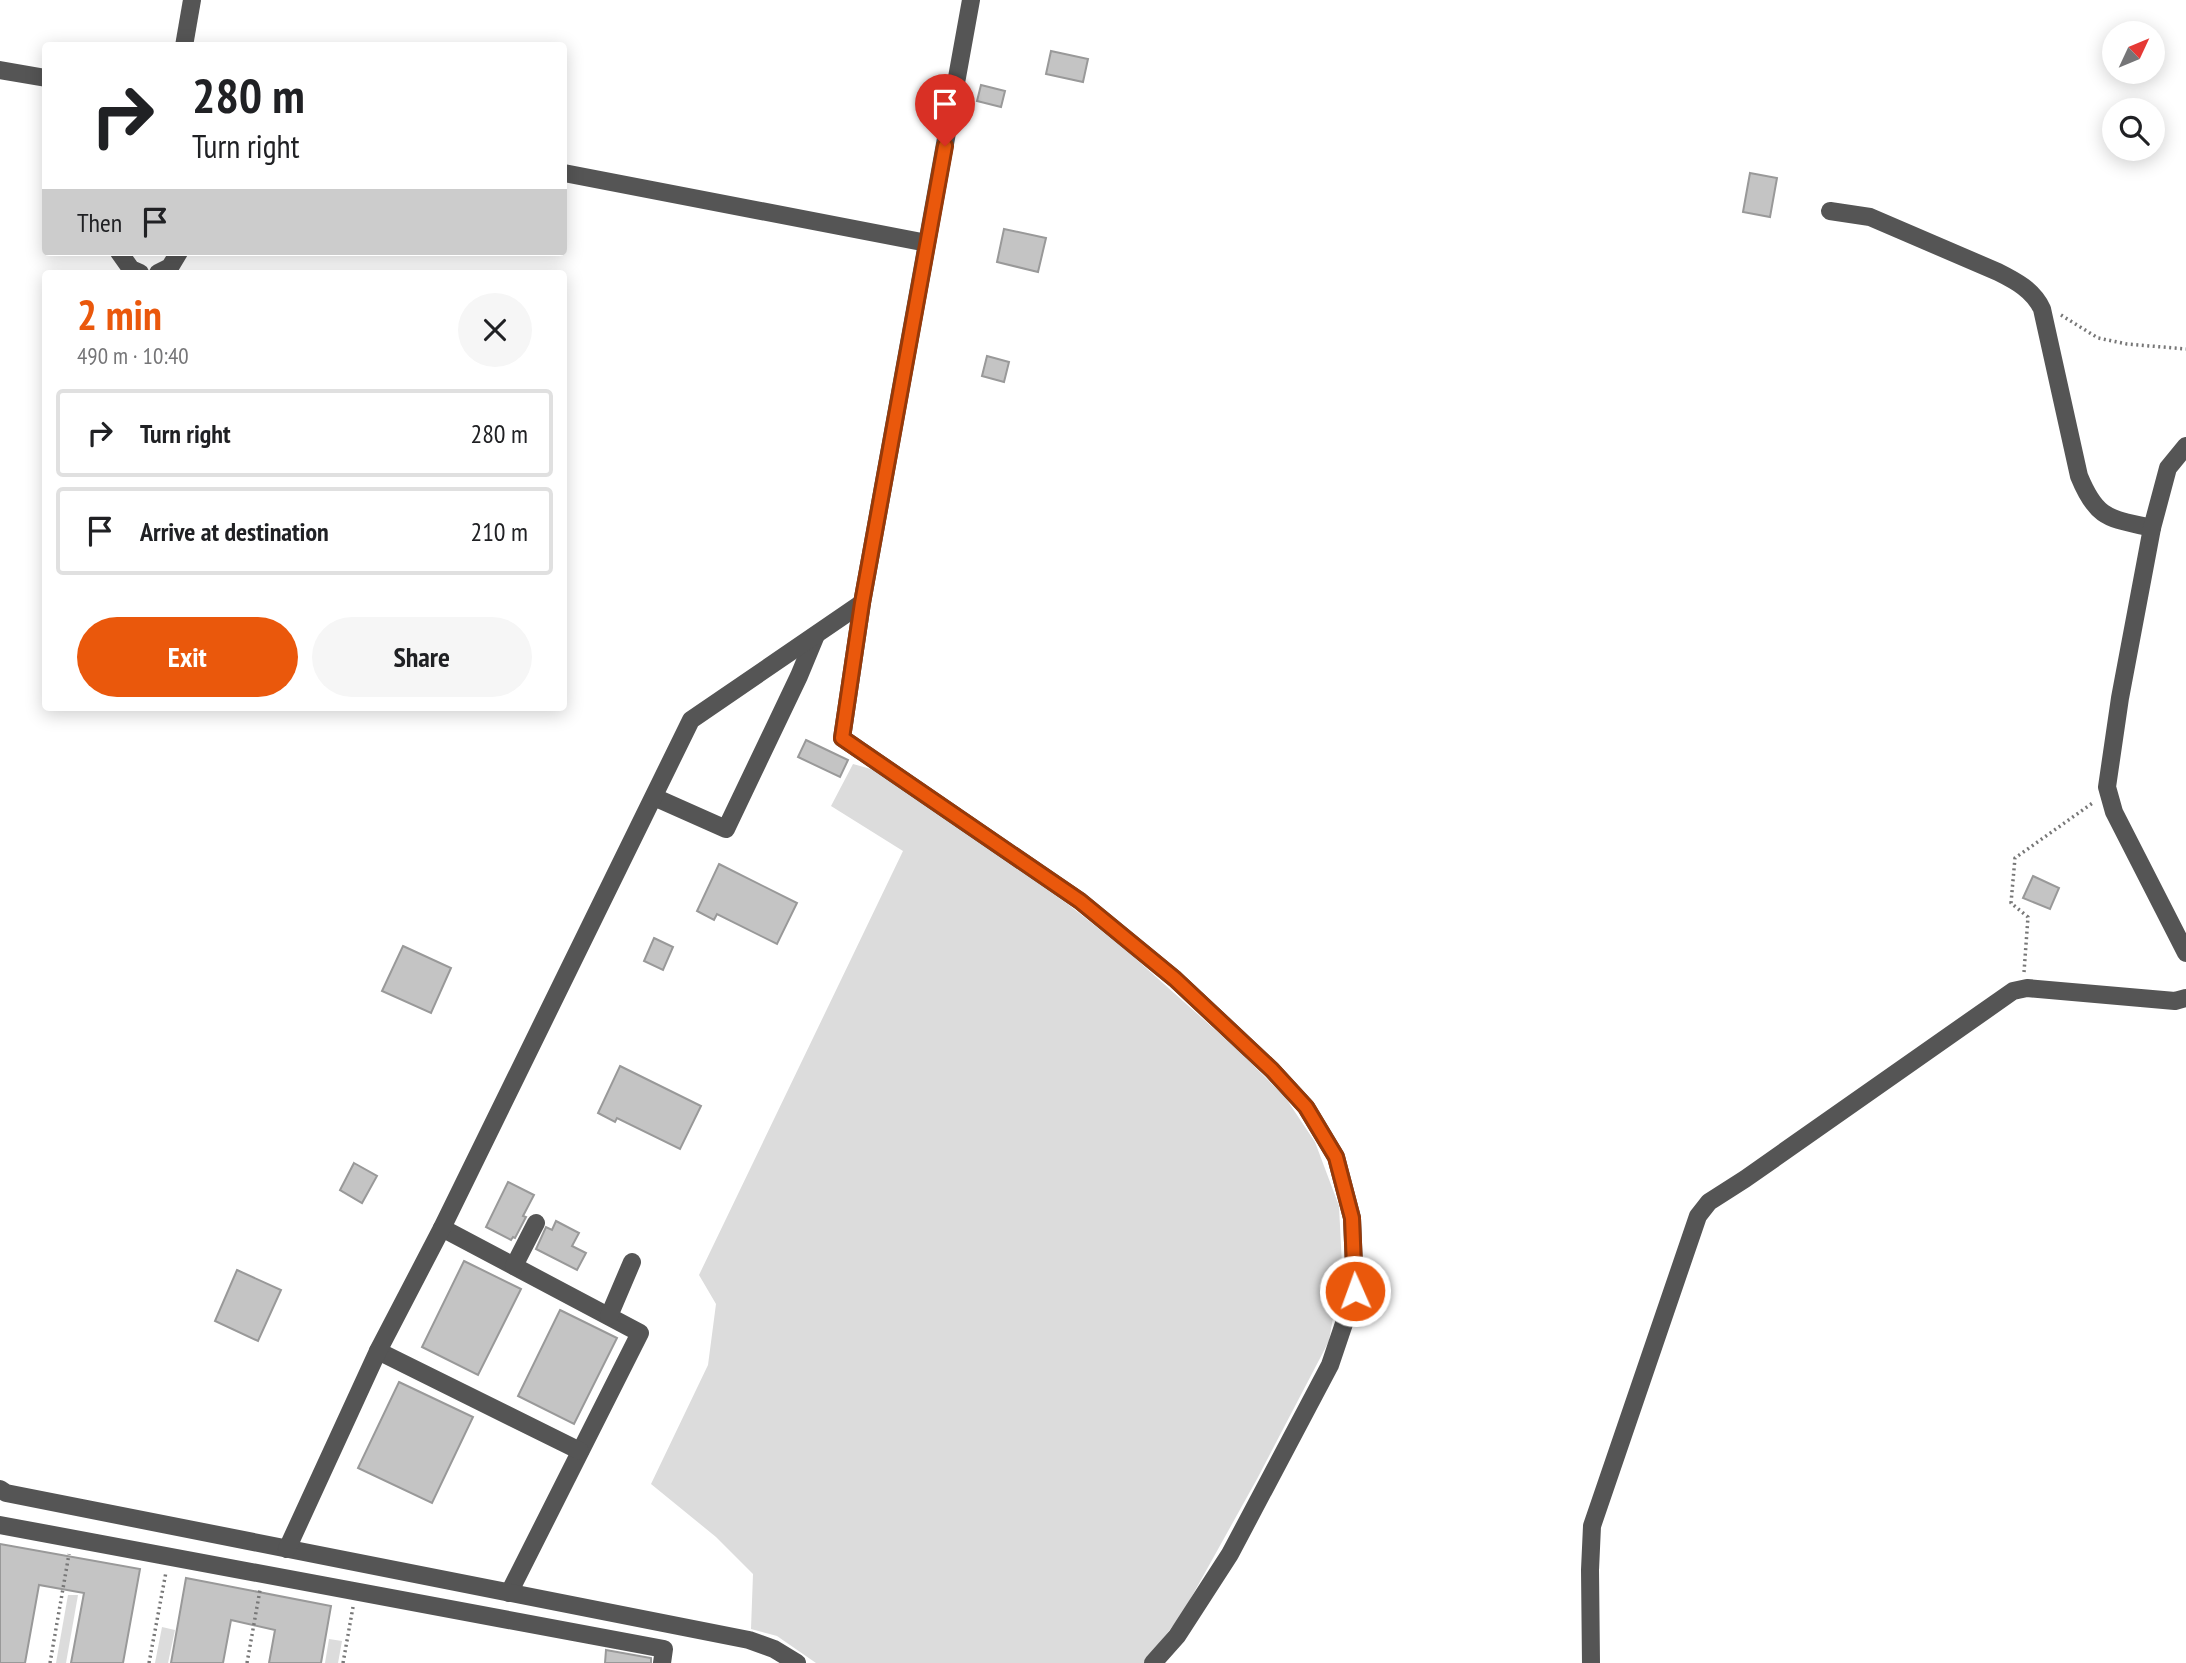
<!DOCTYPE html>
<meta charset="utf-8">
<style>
:root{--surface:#fff;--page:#f6f6f6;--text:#202124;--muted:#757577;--line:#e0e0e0;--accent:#ea580c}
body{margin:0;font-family:"PT Sans Narrow",sans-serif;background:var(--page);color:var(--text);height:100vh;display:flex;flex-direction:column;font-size:26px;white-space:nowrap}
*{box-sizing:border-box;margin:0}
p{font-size:23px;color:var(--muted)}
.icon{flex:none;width:38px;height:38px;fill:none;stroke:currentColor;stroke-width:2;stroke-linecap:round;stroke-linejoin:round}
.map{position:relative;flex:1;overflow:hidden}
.details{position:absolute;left:42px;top:270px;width:525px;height:441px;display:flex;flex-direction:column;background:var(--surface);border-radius:7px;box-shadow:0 4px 18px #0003}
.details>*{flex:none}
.banner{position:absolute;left:42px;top:42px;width:525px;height:214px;border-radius:7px;box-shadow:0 4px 18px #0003;background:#fff;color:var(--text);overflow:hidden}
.needle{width:46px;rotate:46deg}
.buttons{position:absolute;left:2102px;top:21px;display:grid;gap:14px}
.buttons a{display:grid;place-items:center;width:63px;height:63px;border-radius:50%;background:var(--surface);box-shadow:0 4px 18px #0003;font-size:35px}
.pin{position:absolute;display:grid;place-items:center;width:60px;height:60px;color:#fff;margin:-72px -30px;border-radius:50% 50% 50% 0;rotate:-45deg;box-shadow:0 0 7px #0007}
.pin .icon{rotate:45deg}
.me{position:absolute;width:77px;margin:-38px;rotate:358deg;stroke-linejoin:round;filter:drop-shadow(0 0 5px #0008)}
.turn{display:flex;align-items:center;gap:24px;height:147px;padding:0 35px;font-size:32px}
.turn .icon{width:91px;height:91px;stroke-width:2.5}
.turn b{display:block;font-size:49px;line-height:60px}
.then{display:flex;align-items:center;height:66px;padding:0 35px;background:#0003;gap:14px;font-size:26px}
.round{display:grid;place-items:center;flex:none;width:74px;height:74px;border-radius:37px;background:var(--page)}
.summary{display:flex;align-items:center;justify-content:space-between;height:119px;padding:0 35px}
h1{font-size:42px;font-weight:800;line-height:52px;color:var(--accent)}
.primary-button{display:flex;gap:14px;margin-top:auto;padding:14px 35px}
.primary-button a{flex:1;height:80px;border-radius:42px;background:var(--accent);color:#fff;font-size:28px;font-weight:800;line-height:80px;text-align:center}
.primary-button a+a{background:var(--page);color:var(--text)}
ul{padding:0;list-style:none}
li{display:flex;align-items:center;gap:21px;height:88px;margin:0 14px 10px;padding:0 21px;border:4px solid var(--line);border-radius:7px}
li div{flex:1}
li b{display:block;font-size:26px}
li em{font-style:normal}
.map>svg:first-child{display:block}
</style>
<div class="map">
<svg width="2186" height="1663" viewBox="0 0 2186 1663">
<rect width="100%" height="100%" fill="#fff"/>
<g fill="#dcdcdc">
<polygon points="853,764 878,771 1069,905 1127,951 1240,1052 1285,1097 1315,1142 1339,1206 1342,1265 1329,1341 1257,1479 1182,1614 1144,1663 816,1663 777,1636 751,1629 753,1574 716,1537 651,1484 708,1365 716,1304 699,1275 903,851 831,806"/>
<polygon points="68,1595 78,1595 66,1663 56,1663"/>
<polygon points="162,1627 175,1630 168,1663 155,1663"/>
<polygon points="329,1639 342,1641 338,1663 325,1663"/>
</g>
<g fill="#c4c4c4" stroke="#999" stroke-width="2">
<polygon points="1051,51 1088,59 1083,82 1046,74"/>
<polygon points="981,85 1005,91 1001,107 977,101"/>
<polygon points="1750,173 1777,178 1770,217 1743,212"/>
<polygon points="1004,229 1046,238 1038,272 997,262"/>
<polygon points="987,356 1009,362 1004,382 982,376"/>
<polygon points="806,740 848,760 840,777 798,757"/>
<polygon points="719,864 797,903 777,944 717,914 714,920 697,911"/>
<polygon points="2033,876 2059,888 2050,909 2023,898"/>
<polygon points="654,938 673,947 663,970 644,961"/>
<polygon points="403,946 451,968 431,1013 382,991"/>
<polygon points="620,1066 701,1106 680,1149 617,1118 615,1122 598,1113"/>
<polygon points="354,1163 377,1176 362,1203 340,1190"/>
<polygon points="508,1182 534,1195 523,1216 526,1217 515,1238 513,1237 511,1240 486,1227"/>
<polygon points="556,1221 579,1233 572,1246 586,1253 577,1270 536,1249 546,1227 552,1230"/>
<polygon points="464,1261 521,1289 478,1375 422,1347"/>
<polygon points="237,1270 281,1290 258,1341 215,1321"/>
<polygon points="560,1310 617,1338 574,1424 518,1396"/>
<polygon points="399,1382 473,1417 432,1503 358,1468"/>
<polygon points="0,1544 140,1569 123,1663 71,1663 84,1593 39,1585 25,1663 0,1663"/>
<polygon points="186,1578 331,1606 321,1663 269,1663 275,1630 231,1620 223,1663 171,1663"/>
<polygon points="606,1650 651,1658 651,1663 605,1663"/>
</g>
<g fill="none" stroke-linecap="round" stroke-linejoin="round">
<g stroke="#777" stroke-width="3.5" stroke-dasharray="2 3.5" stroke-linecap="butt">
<polyline points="2061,315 2098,338 2127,344 2186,349"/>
<polyline points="2024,972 2028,917 2011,903 2015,858 2094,802"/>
<polyline points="50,1663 69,1554"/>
<polyline points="149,1663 166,1572"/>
<polyline points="247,1663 260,1590"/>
<polyline points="343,1663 353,1607"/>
</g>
<g stroke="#555" stroke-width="18">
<polyline points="971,0 862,603 842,738 1080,901 1175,979 1272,1070 1306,1107 1336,1157 1352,1218 1355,1291 1330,1365 1230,1554 1177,1636 1153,1663"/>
<polyline points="184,46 192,0"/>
<polyline points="0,70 46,78"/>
<polyline points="564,173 927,243"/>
<path d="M 1830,211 L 1870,217 L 1998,272 C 2016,281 2033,290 2042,309 L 2079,476 C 2097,520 2109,518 2152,528"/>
<polyline points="119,252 131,269 140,273"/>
<polyline points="158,273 170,267 179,252"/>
<polyline points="2186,446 2168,468 2152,528 2120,698 2107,787 2114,812 2186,953"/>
<polyline points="654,797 726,829 799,676 816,635"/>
<polyline points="442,1228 640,1333 509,1593"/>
<polyline points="514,1266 536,1223"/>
<polyline points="609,1316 632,1262"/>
<polyline points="378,1351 580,1451"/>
<polyline points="0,1489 6,1493 749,1640 774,1649 797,1663"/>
<polyline points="0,1525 664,1649 662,1663"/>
<polyline points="287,1549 378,1351 442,1228 691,720 862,603"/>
<polyline points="1591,1663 1590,1570 1592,1526 1698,1216 1709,1202 1745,1179 2013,991 2027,988 2175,1001 2186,998"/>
</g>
</g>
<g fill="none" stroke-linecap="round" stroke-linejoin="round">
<g stroke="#983908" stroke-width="18">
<polyline id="route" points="945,146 862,603 842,738 1080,901 1175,979 1272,1070 1306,1107 1336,1157 1352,1218 1355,1291"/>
</g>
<use href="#route" stroke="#ea580c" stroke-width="12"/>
</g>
</svg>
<div class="buttons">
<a><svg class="needle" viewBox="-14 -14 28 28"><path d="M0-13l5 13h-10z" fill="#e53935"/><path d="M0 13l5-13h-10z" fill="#757577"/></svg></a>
<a><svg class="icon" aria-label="search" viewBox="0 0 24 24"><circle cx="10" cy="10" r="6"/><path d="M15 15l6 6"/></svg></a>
</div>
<div class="pin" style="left:945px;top:146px;background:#d93025"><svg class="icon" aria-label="arrive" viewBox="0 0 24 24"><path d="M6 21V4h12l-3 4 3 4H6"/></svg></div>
<svg class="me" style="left:1355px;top:1291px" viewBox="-20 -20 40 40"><circle r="17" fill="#ea580c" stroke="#fff" stroke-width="3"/><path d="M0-11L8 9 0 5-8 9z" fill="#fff"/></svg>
<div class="banner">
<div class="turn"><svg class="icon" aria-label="right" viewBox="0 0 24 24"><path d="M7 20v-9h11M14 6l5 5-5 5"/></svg><div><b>280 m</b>Turn right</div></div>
<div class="then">Then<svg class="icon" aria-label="arrive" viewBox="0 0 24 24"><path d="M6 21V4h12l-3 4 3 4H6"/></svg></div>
</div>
<section class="details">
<div class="summary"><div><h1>2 min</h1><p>490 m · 10:40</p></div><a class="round"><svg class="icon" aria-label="close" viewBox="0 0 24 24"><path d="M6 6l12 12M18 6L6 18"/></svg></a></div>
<ul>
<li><svg class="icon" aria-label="right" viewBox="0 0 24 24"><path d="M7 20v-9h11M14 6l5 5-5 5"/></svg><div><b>Turn right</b></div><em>280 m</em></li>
<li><svg class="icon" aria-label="arrive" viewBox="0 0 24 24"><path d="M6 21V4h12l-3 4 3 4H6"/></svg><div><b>Arrive at destination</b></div><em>210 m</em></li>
</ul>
<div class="primary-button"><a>Exit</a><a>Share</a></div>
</section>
</div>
